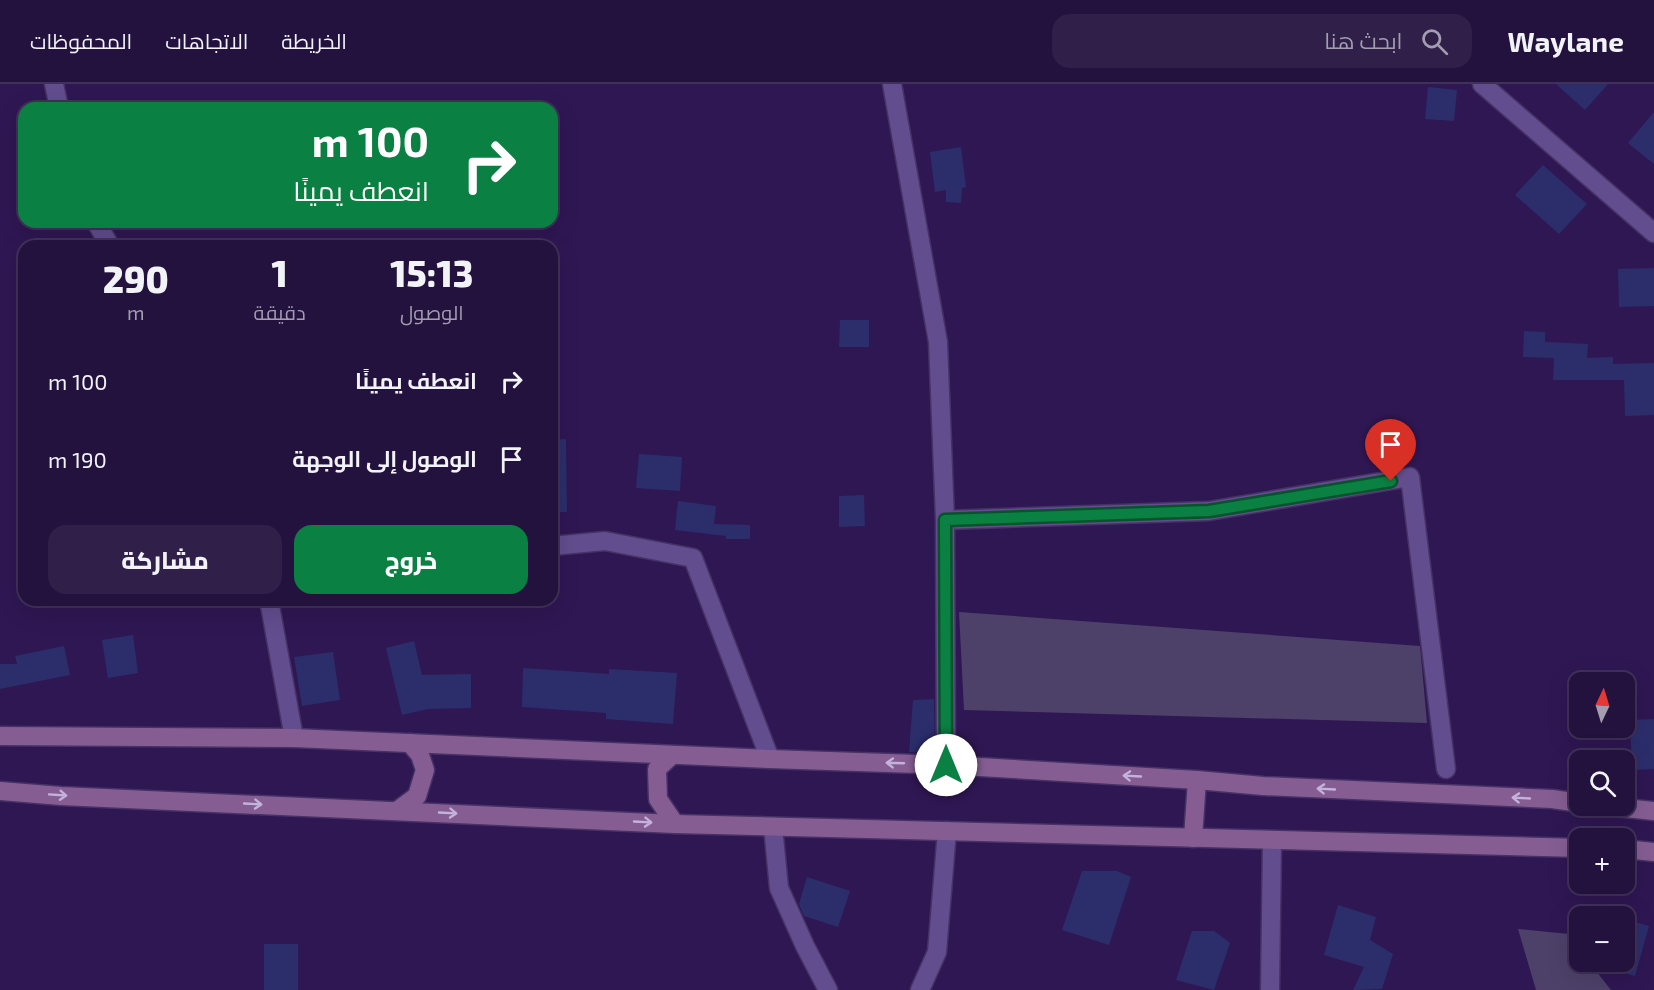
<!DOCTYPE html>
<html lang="ar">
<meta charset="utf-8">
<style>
:root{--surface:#23113e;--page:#2f1f49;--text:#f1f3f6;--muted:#a39db0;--line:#403158;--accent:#0b8043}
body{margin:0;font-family:"Exo 2",Cairo,sans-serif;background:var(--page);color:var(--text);direction:rtl;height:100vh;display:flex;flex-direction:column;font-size:22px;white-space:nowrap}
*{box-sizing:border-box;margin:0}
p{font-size:20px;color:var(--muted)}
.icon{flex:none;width:33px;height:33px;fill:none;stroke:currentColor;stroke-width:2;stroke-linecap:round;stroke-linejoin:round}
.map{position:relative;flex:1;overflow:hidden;direction:ltr}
.side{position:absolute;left:18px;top:156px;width:540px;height:366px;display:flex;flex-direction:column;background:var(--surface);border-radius:18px;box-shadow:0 6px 24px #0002,0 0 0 2px var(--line);direction:rtl}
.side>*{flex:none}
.top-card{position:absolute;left:18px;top:18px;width:540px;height:126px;border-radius:18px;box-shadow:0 6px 24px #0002,0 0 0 2px var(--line);direction:rtl;background:#0b8043;color:#fff;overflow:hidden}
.needle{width:39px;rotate:4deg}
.fabs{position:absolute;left:1569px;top:588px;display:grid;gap:12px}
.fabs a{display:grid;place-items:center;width:66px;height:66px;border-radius:12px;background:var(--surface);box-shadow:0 6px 24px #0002,0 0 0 2px var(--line);font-size:30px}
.pin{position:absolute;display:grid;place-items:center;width:51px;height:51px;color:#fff;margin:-62px -26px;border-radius:50% 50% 50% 0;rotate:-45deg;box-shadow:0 0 6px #0007}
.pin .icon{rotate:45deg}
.me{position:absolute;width:66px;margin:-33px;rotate:0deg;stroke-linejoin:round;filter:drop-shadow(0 0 4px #0008)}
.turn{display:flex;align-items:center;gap:21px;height:126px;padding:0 30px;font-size:27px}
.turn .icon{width:78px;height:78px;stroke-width:2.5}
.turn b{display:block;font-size:42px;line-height:51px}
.eta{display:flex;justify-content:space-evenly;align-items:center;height:102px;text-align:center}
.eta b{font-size:36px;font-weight:800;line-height:42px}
.primary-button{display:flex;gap:12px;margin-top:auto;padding:12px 30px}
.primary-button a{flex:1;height:69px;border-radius:18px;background:var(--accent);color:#fff;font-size:24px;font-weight:800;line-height:69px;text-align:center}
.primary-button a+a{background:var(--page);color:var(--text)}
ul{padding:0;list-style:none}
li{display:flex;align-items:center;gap:18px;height:78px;padding:0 30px}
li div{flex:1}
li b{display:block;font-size:22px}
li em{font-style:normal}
header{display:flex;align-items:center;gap:36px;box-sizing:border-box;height:84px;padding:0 30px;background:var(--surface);border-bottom:2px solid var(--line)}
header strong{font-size:28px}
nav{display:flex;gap:33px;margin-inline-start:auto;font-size:21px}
.search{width:420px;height:54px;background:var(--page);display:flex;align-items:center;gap:15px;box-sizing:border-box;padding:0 21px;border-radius:18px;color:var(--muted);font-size:22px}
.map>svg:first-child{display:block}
</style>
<header>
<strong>Waylane</strong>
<div class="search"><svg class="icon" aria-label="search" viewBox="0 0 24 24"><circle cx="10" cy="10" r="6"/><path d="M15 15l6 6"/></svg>ابحث هنا</div>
<nav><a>الخريطة</a><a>الاتجاهات</a><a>المحفوظات</a></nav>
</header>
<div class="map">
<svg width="1654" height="906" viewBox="0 0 1654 906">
<rect width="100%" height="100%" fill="#2f1753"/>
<g fill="#4d4169">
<polygon points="959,528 1420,562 1427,639 964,626"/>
<polygon points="1518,845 1569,850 1579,864 1580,878 1589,878 1611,906 1536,906"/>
</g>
<g fill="#2b2e6b">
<polygon points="1556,0 1608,0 1585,26"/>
<polygon points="1428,3 1457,6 1454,37 1425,35"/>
<polygon points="1654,28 1654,80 1628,59"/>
<polygon points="961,63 966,103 962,104 961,119 946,118 946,106 935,108 930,68"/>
<polygon points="1543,81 1587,120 1559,150 1515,111"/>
<polygon points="1654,184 1654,222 1619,223 1618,185"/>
<polygon points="840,236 869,236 869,263 839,263"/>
<polygon points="1524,247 1545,248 1545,258 1588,260 1587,274 1613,273 1613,280 1654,279 1654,331 1625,332 1624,296 1553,296 1554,274 1523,273"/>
<polygon points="566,355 567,428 552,428 552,356"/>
<polygon points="639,370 682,373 680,407 636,404"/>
<polygon points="864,411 865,442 839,443 839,412"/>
<polygon points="678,417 716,422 714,440 750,441 750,455 726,455 726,452 675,446"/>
<polygon points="133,551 138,589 108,594 102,556"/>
<polygon points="414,557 422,591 471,590 471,624 428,625 402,631 386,564"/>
<polygon points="64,562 70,591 0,605 0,580 17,580 15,572"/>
<polygon points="333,568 340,616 302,622 294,573"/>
<polygon points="523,584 609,590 609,585 677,589 673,640 606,635 606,629 522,623"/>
<polygon points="934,615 935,669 909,668 913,616"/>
<polygon points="1654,635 1654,685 1632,686 1630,636"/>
<polygon points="1082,787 1117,787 1131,793 1109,861 1062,846"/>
<polygon points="807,793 850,807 838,843 804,832 799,820"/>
<polygon points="1338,821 1376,833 1370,856 1393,870 1382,905 1353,906 1364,883 1324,871"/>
<polygon points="1624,835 1649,842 1635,892 1598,881 1599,878 1624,878"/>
<polygon points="1192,847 1214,847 1230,859 1214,906 1176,896"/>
<rect x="264" y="860" width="34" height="46"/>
</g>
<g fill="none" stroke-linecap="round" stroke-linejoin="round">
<g stroke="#463264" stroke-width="21">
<g id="street">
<polyline points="54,0 59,24"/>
<polyline points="892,0 938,258 945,436 946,681"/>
<polyline points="1482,0 1654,149"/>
<polyline points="96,138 110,162"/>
<polyline points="945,436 1209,427 1410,393 1446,685"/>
<polyline points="552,462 605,457 693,474 770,675"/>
<polyline points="269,516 294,654"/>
<polyline points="773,743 779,804 805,862 828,906"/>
<polyline points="920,906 937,868 947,747"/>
<polyline points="1270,906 1272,756"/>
</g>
</g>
<g stroke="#463264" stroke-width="21">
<g id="secondary">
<polyline points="0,652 294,654 770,675 946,681 1197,696 1263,702 1552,715 1580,719"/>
<polyline points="672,671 657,685 658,715 675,740"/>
<polyline points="0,707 61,712 675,740 1580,764"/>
<polyline points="1606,722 1654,727"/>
<polyline points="397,727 417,712 425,686 420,671 410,659"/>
<polyline points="1193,754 1197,696"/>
<polyline points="1624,765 1654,768"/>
</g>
</g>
<use href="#street" stroke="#624d8e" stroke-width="18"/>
<use href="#secondary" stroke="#855d93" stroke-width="18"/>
</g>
<defs><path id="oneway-shaft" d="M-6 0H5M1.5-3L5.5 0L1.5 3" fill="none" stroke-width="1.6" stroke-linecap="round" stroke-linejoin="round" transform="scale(1.5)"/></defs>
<g stroke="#c3b2dc">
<use href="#oneway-shaft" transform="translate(895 679) rotate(-178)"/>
<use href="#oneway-shaft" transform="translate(1132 692) rotate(-177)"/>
<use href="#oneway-shaft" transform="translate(1326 705) rotate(-177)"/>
<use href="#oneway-shaft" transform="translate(58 711) rotate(4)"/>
<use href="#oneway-shaft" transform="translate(1521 714) rotate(-177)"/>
<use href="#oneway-shaft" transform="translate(253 720) rotate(3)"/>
<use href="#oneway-shaft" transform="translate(448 729) rotate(3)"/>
<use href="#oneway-shaft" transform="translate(643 738) rotate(3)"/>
</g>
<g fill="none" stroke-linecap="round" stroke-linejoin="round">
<g stroke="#07532c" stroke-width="15">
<polyline id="route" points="946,681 945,436 1209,427 1391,397"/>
</g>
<use href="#route" stroke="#0b8043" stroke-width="10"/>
</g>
</svg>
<div class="fabs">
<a><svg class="needle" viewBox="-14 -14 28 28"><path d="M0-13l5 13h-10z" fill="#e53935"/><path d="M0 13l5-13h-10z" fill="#a39db0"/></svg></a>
<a><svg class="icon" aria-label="search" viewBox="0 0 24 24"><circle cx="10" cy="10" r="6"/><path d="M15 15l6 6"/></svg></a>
<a>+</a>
<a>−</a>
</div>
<div class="pin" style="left:1391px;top:397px;background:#d93025"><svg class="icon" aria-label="arrive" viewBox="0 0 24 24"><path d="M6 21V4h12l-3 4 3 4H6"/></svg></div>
<svg class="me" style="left:946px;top:681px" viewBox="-20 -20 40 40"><circle r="19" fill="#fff"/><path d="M0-13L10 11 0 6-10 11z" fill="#0b8043"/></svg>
<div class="top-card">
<div class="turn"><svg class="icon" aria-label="right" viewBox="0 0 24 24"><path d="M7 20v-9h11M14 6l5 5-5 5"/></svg><div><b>100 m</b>انعطف يمينًا</div></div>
</div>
<section class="side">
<div class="eta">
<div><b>15:13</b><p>الوصول</p></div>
<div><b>1</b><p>دقيقة</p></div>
<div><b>290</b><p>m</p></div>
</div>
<ul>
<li><svg class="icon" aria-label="right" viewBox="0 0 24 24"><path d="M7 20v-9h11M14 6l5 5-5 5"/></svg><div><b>انعطف يمينًا</b></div><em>100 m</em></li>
<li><svg class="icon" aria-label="arrive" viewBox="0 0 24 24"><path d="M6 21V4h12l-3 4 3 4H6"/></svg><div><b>الوصول إلى الوجهة</b></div><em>190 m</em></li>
</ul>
<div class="primary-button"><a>خروج</a><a>مشاركة</a></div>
</section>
</div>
